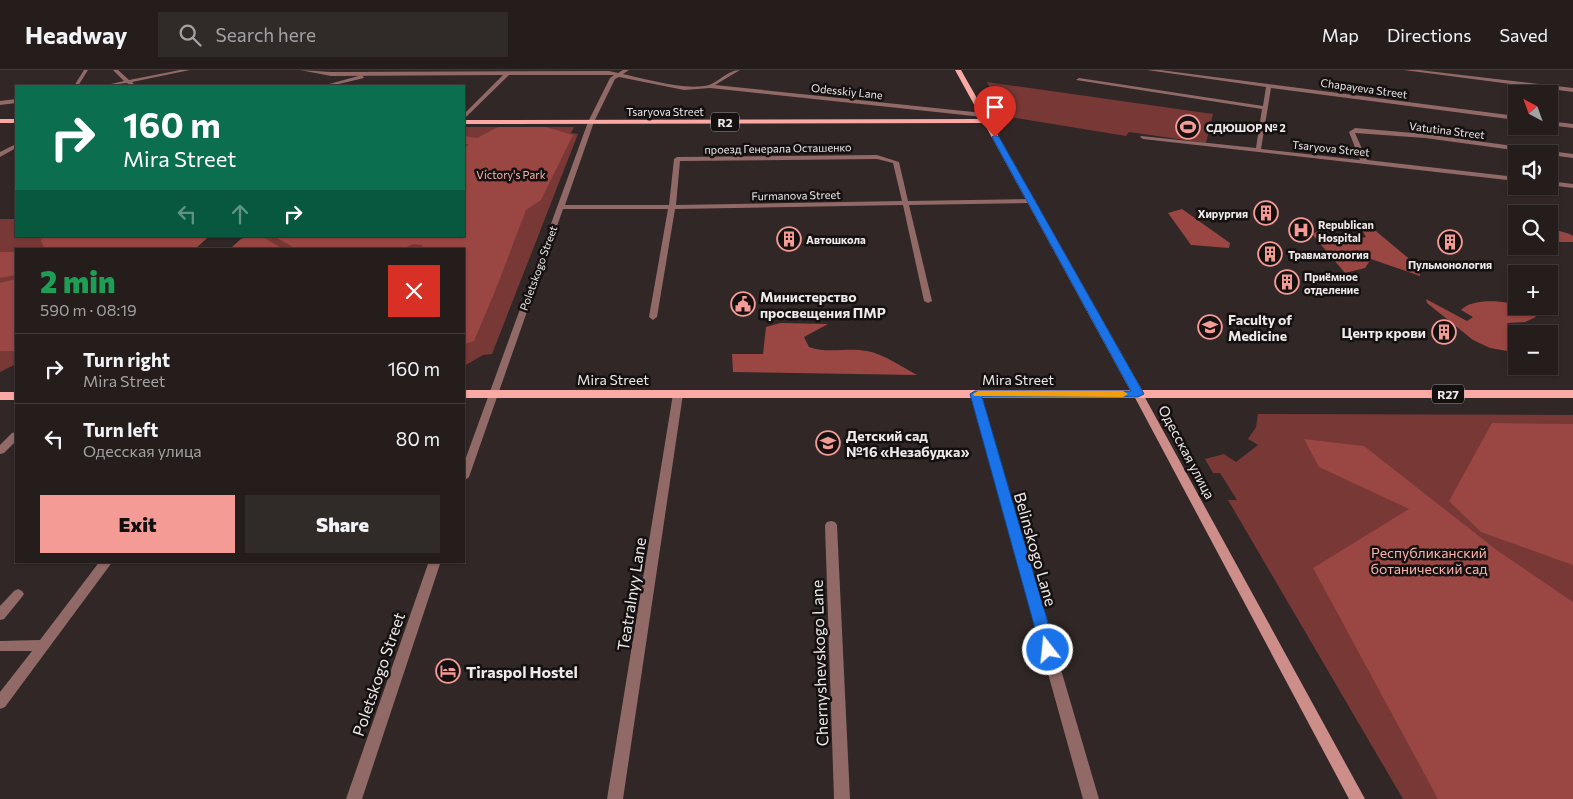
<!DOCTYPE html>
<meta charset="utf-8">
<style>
:root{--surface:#241d1c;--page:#302a29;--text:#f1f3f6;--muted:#a3a2a3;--line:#413b3b;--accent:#f59b96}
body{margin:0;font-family:Commissioner,sans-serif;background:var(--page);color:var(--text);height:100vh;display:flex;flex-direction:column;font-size:19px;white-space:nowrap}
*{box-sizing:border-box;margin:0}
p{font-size:16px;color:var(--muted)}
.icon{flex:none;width:28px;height:28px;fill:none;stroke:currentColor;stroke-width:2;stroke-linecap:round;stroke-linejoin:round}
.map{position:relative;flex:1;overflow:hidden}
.sheet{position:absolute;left:15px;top:178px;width:450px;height:315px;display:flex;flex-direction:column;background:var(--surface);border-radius:0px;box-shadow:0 1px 4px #0004,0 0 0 1px var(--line)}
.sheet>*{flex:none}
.top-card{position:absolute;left:15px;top:15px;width:450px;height:152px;border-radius:0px;box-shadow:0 1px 4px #0004,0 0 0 1px var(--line);background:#0b6e4f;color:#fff;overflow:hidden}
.needle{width:32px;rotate:319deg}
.buttons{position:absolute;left:1508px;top:15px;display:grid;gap:10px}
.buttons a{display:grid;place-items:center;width:50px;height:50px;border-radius:0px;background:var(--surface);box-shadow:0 1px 4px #0004,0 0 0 1px var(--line);font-size:25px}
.pin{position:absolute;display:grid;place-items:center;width:42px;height:42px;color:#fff;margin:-51px -21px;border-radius:50% 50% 50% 0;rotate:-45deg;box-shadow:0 0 5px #0007}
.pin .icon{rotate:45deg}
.me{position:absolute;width:55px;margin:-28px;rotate:344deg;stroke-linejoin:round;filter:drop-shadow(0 0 4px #0008)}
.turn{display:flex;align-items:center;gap:18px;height:105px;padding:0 25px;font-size:22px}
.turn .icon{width:65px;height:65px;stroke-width:2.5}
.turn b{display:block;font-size:35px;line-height:42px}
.lanes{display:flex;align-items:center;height:48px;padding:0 25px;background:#0003;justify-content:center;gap:25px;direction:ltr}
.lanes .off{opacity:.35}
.round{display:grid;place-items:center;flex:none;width:52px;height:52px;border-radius:0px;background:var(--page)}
.summary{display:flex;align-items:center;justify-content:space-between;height:85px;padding:0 25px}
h1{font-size:30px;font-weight:800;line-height:38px;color:#1e9e55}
.cta{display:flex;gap:10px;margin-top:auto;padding:10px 25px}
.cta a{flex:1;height:58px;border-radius:0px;background:var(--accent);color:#111;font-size:20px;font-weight:800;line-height:58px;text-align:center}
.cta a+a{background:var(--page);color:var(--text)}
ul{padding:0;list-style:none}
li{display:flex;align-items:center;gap:15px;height:70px;padding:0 25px;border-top:1px solid var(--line)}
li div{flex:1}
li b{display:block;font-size:19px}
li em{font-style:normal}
header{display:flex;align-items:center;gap:30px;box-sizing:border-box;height:70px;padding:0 25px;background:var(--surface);border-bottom:1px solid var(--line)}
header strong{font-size:24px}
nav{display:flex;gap:28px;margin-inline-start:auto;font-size:18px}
.search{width:350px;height:45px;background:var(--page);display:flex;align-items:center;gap:12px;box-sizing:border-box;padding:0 18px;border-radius:0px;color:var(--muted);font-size:19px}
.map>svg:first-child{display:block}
</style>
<header>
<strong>Headway</strong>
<div class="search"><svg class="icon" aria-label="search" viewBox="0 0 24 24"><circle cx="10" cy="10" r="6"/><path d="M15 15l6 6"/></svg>Search here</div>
<nav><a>Map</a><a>Directions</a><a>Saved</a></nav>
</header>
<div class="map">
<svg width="1573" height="729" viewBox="0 0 1573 729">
<rect width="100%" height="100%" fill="#302726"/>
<g fill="#773836">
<polygon points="987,12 1213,44 1206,73 1129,62 1126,66 1003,46"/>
<polygon points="464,57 574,57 571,63 578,64 492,284 483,285 464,296 464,179 230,179 241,169 248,166 464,166"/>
<polygon points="0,149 16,149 16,166 203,166 207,168 195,179 16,179 16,294 0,302"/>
<polygon points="1258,344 1573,345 1573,729 1403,729 1228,430 1237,430 1220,403 1213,403 1205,389 1224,384 1236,392 1258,375 1248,369 1256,357"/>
</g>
<g fill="#9a4643">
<polygon points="498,57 546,57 573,65 541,130 526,140 496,219 474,271 464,274 464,179 424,179 422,175 414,174 401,179 296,179 274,166 464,166 464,79 469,74 464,74 464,66 477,68"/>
<polygon points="1182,139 1230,173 1229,178 1191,175 1168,143"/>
<polygon points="1359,155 1371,157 1419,197 1420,206 1371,189 1365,198 1345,203 1312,164 1319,161 1344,172 1366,167"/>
<polygon points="1549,158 1570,164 1573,166 1573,172 1549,172"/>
<polygon points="42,166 199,166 207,168 195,179 45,179 41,171"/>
<polygon points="252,166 261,166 283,179 230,179 241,169"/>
<polygon points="0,182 16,182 16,205 0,208"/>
<polygon points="16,209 16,281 0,281 0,213"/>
<path d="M 1426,229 L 1467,251 L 1473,247 L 1461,240 C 1474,227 1508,231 1523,237 C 1528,238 1532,244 1536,247 L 1525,252 L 1507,253 L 1516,265 L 1516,283 L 1513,282 L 1490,278 L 1473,270 L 1427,233 Z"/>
<path d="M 780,253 L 828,254 L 804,267 L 809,277 C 830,284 846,277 867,281 C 884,284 902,297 917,305 L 733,302 L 732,284 L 763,284 L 766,257 Z"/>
<polygon points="1492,353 1573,354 1573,495 1481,462 1449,431"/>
<polygon points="1304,369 1364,376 1498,481 1573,532 1573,729 1438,729 1313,498 1409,439 1319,397"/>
</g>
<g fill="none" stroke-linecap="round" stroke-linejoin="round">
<g fill="#916a67" fill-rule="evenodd">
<polygon points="84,0 88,0 78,16 74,16"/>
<polygon points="113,0 118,0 129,10 180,0 190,0 132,12 134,14 131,16 127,13 102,16 124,11"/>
<path d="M 300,0 L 331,2 L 609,1 L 618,3 L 623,0 L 629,0 L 623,4 C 646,9 686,21 709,15 C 720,11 728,0 740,0 L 715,15 L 983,43 L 986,45 L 983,47 L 710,18 L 684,20 L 619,7 L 615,9 L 594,52 L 565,135 L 669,135 L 674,89 L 677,87 L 877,85 L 899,92 L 908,131 L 1033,129 L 1036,131 L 1033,133 L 909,135 L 932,231 L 928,233 L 924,231 L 903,135 L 675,139 L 657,247 L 653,250 L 649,247 L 668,139 L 563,139 L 469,407 L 464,411 L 464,393 L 588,52 L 610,8 L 614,5 L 509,5 L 464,49 L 464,44 L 503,5 L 331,6 ZM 877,89 L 893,93 L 902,131 L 676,135 L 680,91 Z"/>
<polygon points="1147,0 1160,0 1516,46 1516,50 1271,18 1261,79 1360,90 1349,62 1355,58 1425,64 1573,84 1573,88 1425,68 1355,63 1367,90 1516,107 1516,111 1143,69 1140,67 1141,66 1256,78 1262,39 1076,10 1079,8 1263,36 1266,17"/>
<polygon points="1404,0 1419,0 1573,18 1573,22"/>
<polygon points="362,5 364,8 330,16 322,16"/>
<polygon points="16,29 16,33 0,35 0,31"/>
<polygon points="1549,51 1573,54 1573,58 1549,55"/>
<polygon points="16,74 16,78 0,87 0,82"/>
<polygon points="1549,111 1573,114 1573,118 1549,115"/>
<polygon points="678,321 683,324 623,729 607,729 673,324"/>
<polygon points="975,321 980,324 1099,729 1083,729 970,324"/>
<polygon points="16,362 16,371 4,383 0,384 0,375 12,363"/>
<polygon points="831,451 835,452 837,455 850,729 834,729 825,455 827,452"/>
<polygon points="100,491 113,491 5,637 0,639 0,622 32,581 0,581 0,571 40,570"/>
<polygon points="429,491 441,491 362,729 346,729"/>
<polygon points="18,519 22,521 24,524 22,527 4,549 0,550 0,536 14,521"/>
</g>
<polygon fill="#cd8e8a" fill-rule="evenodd" points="1138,321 1143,324 1365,729 1349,729 1133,324"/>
<g fill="#fba9a4" fill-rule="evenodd">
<polygon points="955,0 961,0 1142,320 1573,320 1573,328 464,328 464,320 1130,320 984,53 464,54 464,50 982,49"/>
<rect x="0" y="49" width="16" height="4"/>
<rect x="0" y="322" width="16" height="8"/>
</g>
</g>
<polygon fill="#1a73e8" stroke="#114b97" points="995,65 999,67 1144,324 1138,327 982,327 1056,580 1054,585 1048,587 1043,585 1041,580 970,324 975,321 1131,321 992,67"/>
<polygon fill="#f59e0b" points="978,321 1123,321 1128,324 1123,327 974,326 973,324"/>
<defs>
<g id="stadium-ring" transform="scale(1.25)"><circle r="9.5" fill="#151111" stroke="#f59b96" stroke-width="1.5"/><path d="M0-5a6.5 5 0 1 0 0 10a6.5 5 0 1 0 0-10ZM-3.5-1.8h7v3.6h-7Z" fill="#f59b96"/></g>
<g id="building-ring" transform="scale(1.25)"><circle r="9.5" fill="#151111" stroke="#f59b96" stroke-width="1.5"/><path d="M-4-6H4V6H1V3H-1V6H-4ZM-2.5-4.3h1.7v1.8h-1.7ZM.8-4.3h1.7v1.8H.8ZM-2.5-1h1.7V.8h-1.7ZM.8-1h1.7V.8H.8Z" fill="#f59b96"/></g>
<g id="hospital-ring" transform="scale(1.25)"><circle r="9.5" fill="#151111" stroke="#f59b96" stroke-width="1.5"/><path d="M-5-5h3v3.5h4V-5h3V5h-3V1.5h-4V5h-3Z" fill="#f59b96"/></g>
<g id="civic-ring" transform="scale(1.25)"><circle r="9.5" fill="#151111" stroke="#f59b96" stroke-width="1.5"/><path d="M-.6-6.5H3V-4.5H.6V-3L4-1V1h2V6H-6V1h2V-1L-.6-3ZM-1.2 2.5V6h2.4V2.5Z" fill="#f59b96"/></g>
<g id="university-ring" transform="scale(1.25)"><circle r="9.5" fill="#151111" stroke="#f59b96" stroke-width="1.5"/><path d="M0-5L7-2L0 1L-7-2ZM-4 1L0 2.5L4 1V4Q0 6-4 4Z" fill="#f59b96"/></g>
<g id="school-ring" transform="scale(1.25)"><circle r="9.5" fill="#151111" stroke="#f59b96" stroke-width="1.5"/><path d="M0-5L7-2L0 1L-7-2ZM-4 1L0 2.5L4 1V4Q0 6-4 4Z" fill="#f59b96"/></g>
<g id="hotel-ring" transform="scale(1.25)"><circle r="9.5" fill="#151111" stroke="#f59b96" stroke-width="1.5"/><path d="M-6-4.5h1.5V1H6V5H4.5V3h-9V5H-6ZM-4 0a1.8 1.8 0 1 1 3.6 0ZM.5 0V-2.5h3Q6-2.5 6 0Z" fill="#f59b96"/></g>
</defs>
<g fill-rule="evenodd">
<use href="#stadium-ring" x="1188" y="57"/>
<use href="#building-ring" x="1266" y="143"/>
<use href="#hospital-ring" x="1301" y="160"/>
<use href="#building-ring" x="789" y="169"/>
<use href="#building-ring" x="1450" y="172"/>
<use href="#building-ring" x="1270" y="184"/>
<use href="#building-ring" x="1287" y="212"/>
<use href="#civic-ring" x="743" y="234"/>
<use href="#university-ring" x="1210" y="257"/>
<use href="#building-ring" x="1444" y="262"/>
<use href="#school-ring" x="828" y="373"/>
<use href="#hotel-ring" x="448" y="601"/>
</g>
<g text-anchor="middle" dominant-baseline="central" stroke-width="5" stroke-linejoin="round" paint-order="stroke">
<g font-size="11" fill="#eee8e8" stroke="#151111">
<text transform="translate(1364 18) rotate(8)">Chapayeva Street</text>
<text transform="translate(847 21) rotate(6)">Odesskiy Lane</text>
<text x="665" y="41">Tsaryova Street</text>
<text transform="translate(1447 60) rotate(7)">Vatutina Street</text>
<text transform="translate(778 78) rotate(-1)">проезд Генерала Осташенко</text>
<text transform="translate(1331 78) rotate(6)">Tsaryova Street</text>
<text transform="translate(796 125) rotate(-1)">Furmanova Street</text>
<text transform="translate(538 198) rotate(-70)">Poletskogo Street</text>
</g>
<g font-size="11" font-weight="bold" fill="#eee8e8" stroke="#151111" text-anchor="start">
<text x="1206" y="57">СДЮШОР № 2</text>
<text x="1248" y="143" text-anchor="end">Хирургия</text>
<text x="1318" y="154">Republican<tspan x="1318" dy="13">Hospital</tspan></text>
<text x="806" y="169">Автошкола</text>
<text x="1288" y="184">Травматология</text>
<text x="1450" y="194" text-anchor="middle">Пульмонология</text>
<text x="1304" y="206">Приёмное<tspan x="1304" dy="13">отделение</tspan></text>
</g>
<g font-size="11" fill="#fcb3ae" stroke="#151111">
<text x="511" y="104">Victory's Park</text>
</g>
<g fill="#151111" stroke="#ada8a8" stroke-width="1">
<rect x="711" y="42.5" width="28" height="19" rx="4"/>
<rect x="1432" y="314.5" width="32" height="19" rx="4"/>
</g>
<g font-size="12" font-weight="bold" fill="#eee8e8">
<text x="725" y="52">R2</text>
<text x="1448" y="324">R27</text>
</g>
<g font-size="14" font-weight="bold" fill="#eee8e8" stroke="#151111" text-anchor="start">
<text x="760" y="226">Министерство<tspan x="760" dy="16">просвещения ПМР</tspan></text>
<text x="1228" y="249">Faculty of<tspan x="1228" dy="16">Medicine</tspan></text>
<text x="1426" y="262" text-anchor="end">Центр крови</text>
<text x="846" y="365">Детский сад<tspan x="846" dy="16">№16 «Незабудка»</tspan></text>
</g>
<g font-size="14" fill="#eee8e8" stroke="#151111">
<text x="613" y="309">Mira Street</text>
<text x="1018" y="309">Mira Street</text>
<text transform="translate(1187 382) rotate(62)">Одесская улица</text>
</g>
<g font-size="14" fill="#fcb3ae" stroke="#151111">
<text x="1429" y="482">Республиканский<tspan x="1429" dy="16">ботанический сад</tspan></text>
</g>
<g font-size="16" fill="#eee8e8" stroke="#151111">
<text transform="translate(1036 479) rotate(74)">Belinskogo Lane</text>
<text transform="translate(631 524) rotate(-81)">Teatralnyy Lane</text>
<text transform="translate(819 593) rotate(-92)">Chernyshevskogo Lane</text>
<text transform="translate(378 604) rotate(-71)">Poletskogo Street</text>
</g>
<g font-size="16" font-weight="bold" fill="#eee8e8" stroke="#151111" text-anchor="start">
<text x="466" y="601">Tiraspol Hostel</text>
</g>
</g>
</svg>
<div class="buttons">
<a><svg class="needle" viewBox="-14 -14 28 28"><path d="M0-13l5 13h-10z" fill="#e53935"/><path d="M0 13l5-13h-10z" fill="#a3a2a3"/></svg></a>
<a><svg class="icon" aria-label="sound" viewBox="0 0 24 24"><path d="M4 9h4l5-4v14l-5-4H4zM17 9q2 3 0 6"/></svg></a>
<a><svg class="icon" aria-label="search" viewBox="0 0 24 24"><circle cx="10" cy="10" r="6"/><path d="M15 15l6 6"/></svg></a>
<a>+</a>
<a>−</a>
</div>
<div class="pin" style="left:995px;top:67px;background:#d93025"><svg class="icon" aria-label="arrive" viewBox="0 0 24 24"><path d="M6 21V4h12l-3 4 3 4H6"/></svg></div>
<svg class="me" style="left:1048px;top:580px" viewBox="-20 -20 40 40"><circle r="17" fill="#1a73e8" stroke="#fff" stroke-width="3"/><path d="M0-11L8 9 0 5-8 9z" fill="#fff"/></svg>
<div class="top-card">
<div class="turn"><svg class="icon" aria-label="right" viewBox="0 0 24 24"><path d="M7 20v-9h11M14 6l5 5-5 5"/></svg><div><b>160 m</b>Mira Street</div></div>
<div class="lanes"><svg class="icon off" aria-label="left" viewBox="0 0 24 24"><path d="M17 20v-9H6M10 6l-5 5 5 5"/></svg><svg class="icon off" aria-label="ahead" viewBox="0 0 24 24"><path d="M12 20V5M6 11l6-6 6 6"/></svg><svg class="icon" aria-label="right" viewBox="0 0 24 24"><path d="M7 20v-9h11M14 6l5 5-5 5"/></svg></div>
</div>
<section class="sheet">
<div class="summary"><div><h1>2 min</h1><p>590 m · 08:19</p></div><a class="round" style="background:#d93025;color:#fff"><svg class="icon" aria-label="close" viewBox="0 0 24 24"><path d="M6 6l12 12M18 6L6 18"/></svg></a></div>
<ul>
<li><svg class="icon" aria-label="right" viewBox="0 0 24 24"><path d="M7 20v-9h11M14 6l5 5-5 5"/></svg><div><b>Turn right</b><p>Mira Street</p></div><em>160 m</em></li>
<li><svg class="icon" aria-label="left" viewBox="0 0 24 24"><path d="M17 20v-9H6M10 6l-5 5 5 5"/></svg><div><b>Turn left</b><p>Одесская улица</p></div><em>80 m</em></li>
</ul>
<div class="cta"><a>Exit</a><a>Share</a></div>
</section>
</div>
